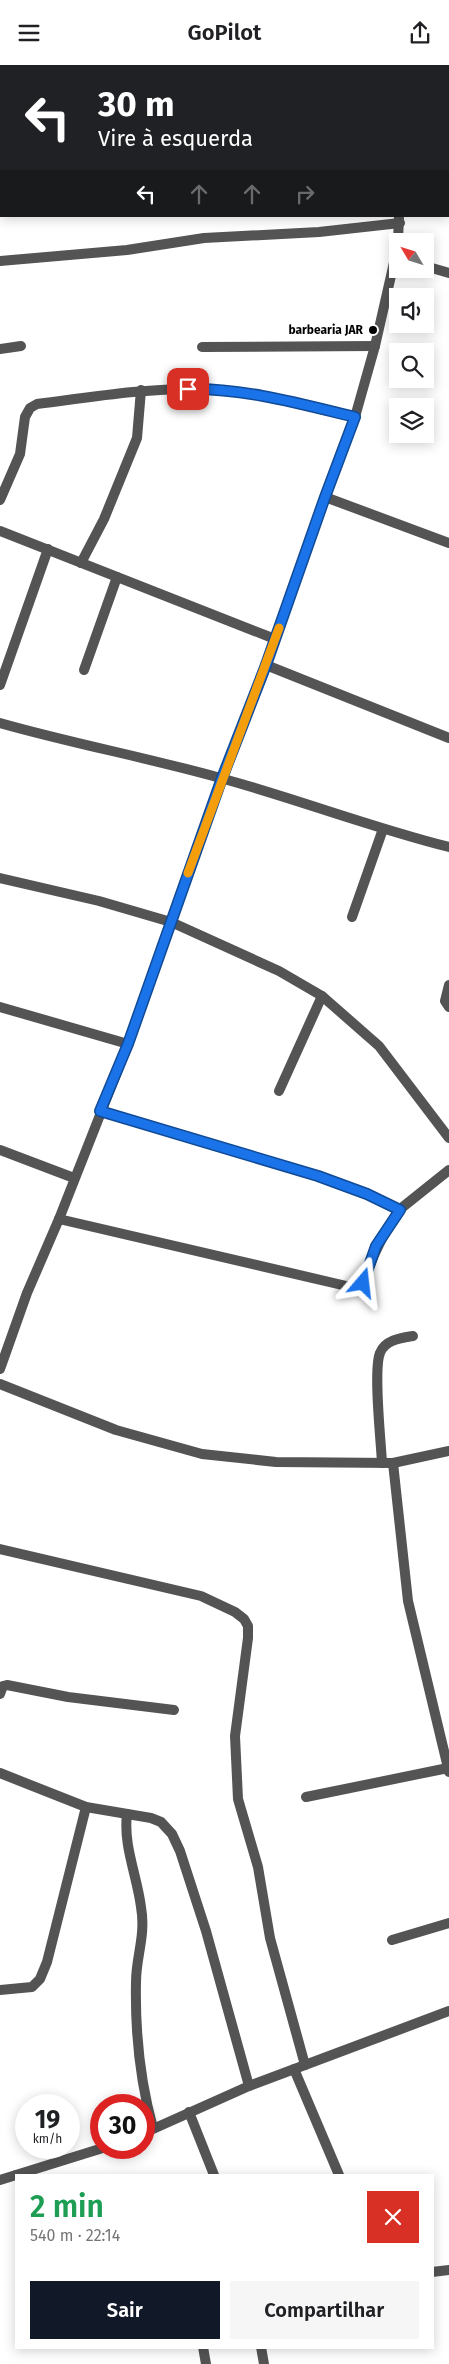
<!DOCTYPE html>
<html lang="pt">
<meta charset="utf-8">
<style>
:root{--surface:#fff;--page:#f6f6f6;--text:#202124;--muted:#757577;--accent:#111827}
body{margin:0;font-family:"Fira Sans",sans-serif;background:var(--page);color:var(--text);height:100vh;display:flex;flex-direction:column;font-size:19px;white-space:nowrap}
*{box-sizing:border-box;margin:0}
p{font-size:16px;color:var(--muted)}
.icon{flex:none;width:28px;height:28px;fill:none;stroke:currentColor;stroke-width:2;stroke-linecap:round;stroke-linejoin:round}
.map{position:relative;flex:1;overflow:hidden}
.side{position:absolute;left:15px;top:2109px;width:419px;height:175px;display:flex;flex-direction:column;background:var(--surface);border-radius:0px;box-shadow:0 2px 12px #0003}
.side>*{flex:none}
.hud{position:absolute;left:0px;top:0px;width:450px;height:152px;box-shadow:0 2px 12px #0003;background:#202124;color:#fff;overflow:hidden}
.needle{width:32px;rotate:308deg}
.tools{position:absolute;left:389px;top:168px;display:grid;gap:10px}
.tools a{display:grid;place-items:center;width:45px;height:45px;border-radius:0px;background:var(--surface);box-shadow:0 2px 12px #0003;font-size:25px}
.speed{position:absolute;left:15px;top:2029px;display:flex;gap:10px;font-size:25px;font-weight:700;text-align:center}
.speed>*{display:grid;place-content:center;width:65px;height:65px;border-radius:50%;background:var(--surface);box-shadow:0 2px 12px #0003;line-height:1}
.speed small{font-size:12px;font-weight:400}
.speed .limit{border:8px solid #d22;background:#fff;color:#111}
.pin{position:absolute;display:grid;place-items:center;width:42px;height:42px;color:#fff;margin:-21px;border-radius:10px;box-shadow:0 2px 8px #0006}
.me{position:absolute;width:55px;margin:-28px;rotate:17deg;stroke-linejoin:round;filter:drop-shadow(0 0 4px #0008)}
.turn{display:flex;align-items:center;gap:18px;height:105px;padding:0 15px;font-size:22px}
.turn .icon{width:65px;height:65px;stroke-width:2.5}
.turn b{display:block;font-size:35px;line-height:42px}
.lanes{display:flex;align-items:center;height:48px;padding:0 15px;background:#0003;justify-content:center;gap:25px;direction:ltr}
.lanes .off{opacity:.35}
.round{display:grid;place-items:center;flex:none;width:52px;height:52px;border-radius:0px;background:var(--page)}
.summary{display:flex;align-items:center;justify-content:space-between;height:85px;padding:0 15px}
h1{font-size:30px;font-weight:600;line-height:38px;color:#1e9e55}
.cta{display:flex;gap:10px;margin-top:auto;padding:10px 15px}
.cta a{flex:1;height:58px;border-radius:0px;background:var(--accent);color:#fff;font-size:20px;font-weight:600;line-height:58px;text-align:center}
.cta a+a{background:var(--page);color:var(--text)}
header{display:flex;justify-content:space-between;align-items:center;height:65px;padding:0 15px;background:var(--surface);font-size:22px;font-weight:600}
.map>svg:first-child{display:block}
</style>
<header><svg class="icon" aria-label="menu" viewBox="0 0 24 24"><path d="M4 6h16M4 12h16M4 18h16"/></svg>GoPilot<svg class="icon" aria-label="share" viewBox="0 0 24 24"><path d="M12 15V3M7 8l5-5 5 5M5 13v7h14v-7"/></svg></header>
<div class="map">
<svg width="449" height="2299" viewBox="0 0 449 2299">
<rect width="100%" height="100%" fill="#fff"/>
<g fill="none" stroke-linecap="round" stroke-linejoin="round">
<g stroke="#545454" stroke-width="10">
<polyline points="231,1 235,0"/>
<polyline points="0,10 1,13"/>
<polyline points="0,64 1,63"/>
<polyline points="0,196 127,185 204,173 319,167 400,158"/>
<polyline points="425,201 449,208"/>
<polyline points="202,282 375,281"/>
<polyline points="0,284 21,281"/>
<polyline points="325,432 449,478"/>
<path d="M 0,435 L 20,389 L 25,352 L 30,343 L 37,339 C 92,332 146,323 201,324 C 253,325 305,341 355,352"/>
<polyline points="0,466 275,574"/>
<polyline points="81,498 104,454 137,373 141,325"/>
<polyline points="266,600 449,673"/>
<polyline points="84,605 117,512"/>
<polyline points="0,620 48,484"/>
<path d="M 0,658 C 74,679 150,693 224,714 C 300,735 373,763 449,782"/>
<polyline points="0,813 99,836 171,857 279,906 322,931 379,981 449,1073"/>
<polyline points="352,852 383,764"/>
<polyline points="449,920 445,936 449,942"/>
<polyline points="0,942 128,979"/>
<polyline points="279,1026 322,931"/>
<polyline points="0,1085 74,1113"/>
<polyline points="399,1145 449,1105"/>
<path d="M 59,1154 L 355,1223 L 363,1219 C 372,1191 383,1169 399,1145 L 367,1129 L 318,1111 L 100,1046"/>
<polyline points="0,1319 116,1365 202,1389 276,1397 393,1398 449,1386"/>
<path d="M 382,1398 C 381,1376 373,1305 380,1288 C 385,1275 401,1273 413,1271"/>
<polyline points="393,1398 408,1536 449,1707"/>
<polyline points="0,1484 201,1531 235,1547 244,1554 248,1561 248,1573 235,1671 238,1734 258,1802 270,1873 305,2000"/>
<polyline points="0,1629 3,1621 7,1620 68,1632 174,1645"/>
<polyline points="0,1708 86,1742 151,1753 161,1757 172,1769 180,1786 206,1866 249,2021"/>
<polyline points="306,1732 448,1703"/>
<path d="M 127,1749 C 123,1781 137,1810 141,1842 C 146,1871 136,1891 136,1917 C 135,1966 140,2016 153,2063"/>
<polyline points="392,1875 449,1858"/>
<polyline points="0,1925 32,1922 40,1914 47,1897 86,1742"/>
<polyline points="294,2004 339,2110"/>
<polyline points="189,2047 214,2110"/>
<polyline points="144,2068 249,2021 449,1946"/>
<polyline points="16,2110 106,2082"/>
<polyline points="0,2115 16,2110"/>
<polyline points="432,2207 449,2205"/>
<polyline points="203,2282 206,2299"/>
<polyline points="261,2282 264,2299"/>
</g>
<g stroke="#545454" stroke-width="10">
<polyline points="368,0 369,1"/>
<polyline points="398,176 399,151"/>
<polyline points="0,1304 27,1228 59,1154 128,979 222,713 266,600 325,432 355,352 375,281 398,180"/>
</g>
</g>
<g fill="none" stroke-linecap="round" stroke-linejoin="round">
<g stroke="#114b97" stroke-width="12">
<path id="route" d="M 188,324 C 244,323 301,339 355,352 L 325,432 L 266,600 L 222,713 L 128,979 L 100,1046 L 318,1111 L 367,1129 L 400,1145 L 376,1181 L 363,1218"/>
</g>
<use href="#route" stroke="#1a73e8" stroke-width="9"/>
<polyline stroke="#f59e0b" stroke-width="9" points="188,808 279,563"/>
</g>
<circle fill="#000" stroke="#fff" stroke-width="2" cx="373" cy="265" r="5"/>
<g text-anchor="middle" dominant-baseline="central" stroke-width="4.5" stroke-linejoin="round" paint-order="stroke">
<g font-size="12" font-weight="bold" fill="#000" stroke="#fff" text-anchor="end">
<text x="363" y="265">barbearia JAR</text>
</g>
</g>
</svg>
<div class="tools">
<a><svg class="needle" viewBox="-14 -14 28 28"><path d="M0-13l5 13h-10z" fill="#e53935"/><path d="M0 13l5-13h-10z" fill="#757577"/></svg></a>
<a><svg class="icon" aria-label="sound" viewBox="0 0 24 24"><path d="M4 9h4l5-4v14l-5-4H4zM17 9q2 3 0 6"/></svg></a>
<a><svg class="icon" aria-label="search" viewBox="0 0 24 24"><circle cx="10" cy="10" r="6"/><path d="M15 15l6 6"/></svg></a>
<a><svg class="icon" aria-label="layers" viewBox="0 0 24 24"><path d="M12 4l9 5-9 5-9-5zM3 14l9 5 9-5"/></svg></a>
</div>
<div class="speed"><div>19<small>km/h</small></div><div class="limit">30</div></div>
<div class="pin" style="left:188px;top:324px;background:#d93025"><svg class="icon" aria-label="arrive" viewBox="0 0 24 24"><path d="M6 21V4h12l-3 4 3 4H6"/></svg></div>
<svg class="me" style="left:363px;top:1218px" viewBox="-20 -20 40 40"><path d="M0-17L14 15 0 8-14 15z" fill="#1a73e8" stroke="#fff" stroke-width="4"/></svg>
<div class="hud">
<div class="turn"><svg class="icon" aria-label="left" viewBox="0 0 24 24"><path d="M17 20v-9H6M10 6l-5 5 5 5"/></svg><div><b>30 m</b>Vire à esquerda</div></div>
<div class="lanes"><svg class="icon" aria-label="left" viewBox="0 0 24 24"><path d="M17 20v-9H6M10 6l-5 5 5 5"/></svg><svg class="icon off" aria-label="ahead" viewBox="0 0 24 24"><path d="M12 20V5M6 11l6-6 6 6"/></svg><svg class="icon off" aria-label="ahead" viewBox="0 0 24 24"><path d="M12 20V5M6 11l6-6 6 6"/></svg><svg class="icon off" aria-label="right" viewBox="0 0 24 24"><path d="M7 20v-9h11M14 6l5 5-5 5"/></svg></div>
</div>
<section class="side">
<div class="summary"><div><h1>2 min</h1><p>540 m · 22:14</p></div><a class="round" style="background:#d93025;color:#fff"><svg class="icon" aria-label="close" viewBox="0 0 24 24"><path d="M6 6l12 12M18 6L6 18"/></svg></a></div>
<div class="cta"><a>Sair</a><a>Compartilhar</a></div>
</section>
</div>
